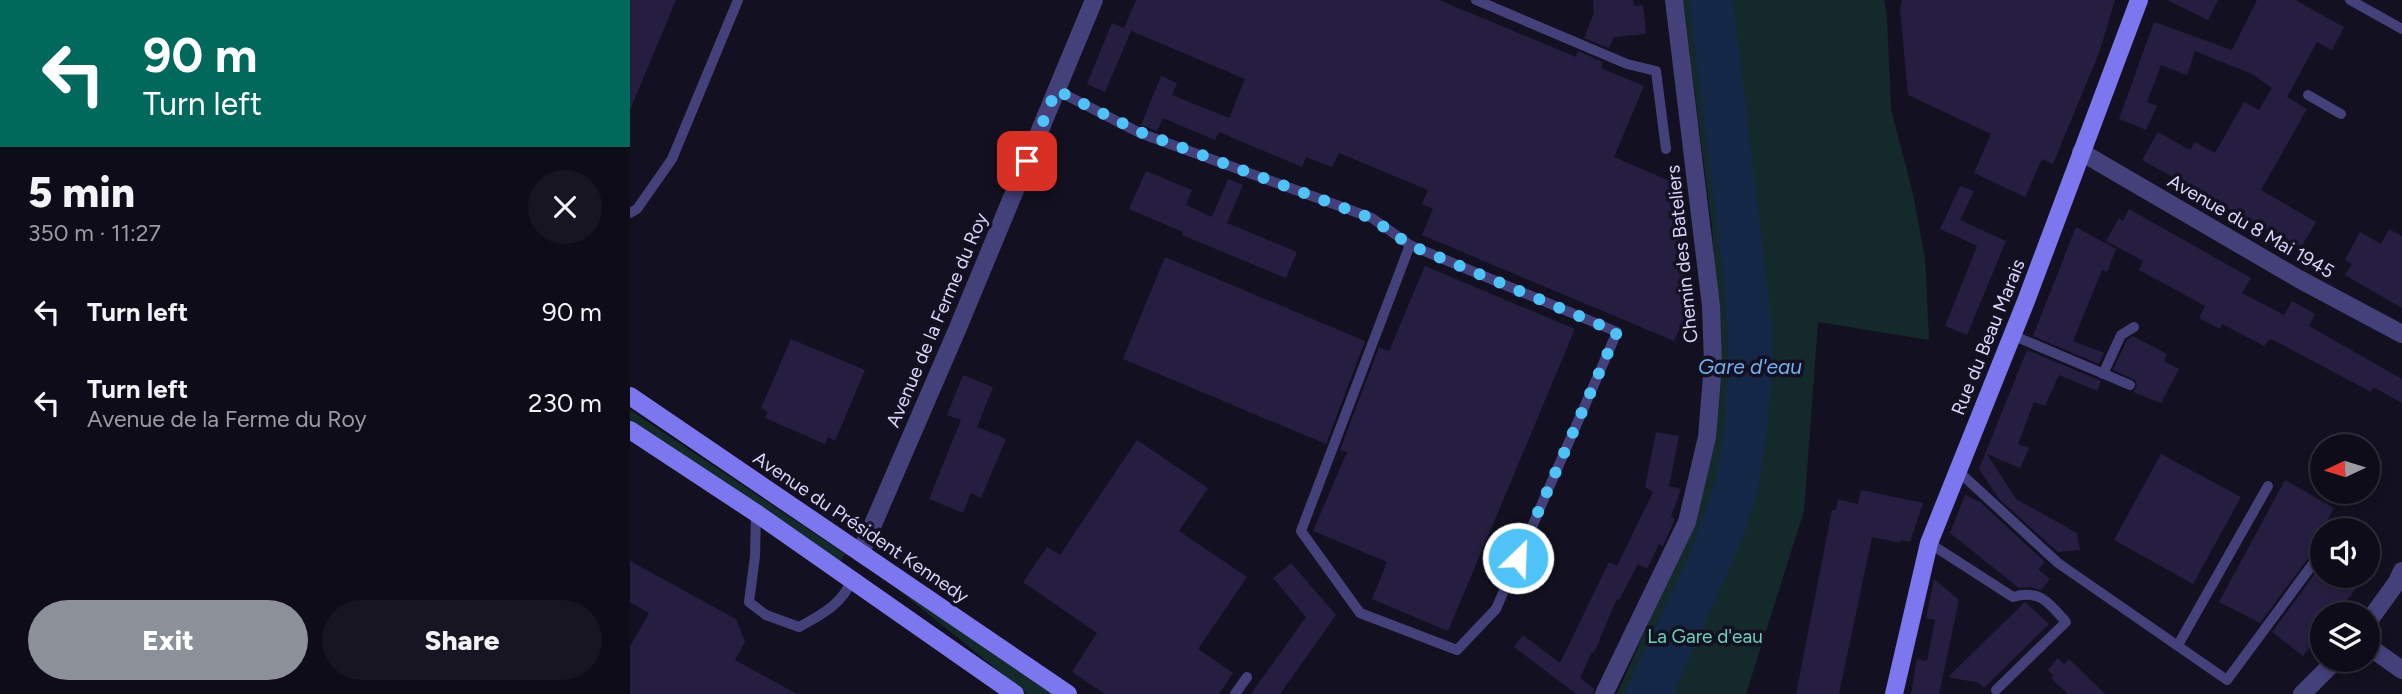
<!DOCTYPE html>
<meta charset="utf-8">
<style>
:root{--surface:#0e0c19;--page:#171522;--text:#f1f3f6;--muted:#9b9ba2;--line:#2e2c38;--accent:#8c9099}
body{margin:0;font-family:Figtree,sans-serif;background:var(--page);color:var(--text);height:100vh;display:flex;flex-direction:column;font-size:26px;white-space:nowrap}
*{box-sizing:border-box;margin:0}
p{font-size:23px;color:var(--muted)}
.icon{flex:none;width:38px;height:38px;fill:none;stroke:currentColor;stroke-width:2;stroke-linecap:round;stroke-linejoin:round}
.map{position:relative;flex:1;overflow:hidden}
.panel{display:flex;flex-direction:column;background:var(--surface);width:630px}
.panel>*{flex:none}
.hud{background:#00695c;color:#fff;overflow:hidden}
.needle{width:46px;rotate:266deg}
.controls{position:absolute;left:1680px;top:434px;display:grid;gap:14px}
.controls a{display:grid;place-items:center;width:70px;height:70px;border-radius:50%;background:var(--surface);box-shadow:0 4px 10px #0003,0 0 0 2px var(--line);font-size:35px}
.pin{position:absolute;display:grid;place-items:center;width:60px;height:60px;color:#fff;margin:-30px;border-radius:14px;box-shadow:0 4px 10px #0006}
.me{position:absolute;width:77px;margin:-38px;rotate:24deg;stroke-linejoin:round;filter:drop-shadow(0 0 5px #0008)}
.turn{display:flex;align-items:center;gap:24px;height:147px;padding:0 28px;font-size:32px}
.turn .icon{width:91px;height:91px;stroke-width:2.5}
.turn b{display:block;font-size:49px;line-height:60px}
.round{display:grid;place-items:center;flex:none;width:74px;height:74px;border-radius:37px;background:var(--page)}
.headline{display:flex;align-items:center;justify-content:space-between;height:119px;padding:0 28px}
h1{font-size:42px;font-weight:800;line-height:52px}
.cta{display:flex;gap:14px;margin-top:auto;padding:14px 28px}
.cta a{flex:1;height:80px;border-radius:42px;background:var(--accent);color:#fff;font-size:28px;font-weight:800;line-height:80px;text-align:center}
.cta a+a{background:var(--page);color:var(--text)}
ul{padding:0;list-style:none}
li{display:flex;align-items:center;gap:21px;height:91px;padding:0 28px}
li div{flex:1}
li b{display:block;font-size:26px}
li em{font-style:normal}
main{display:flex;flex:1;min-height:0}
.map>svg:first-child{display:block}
</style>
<main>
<section class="panel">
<div class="hud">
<div class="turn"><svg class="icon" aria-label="left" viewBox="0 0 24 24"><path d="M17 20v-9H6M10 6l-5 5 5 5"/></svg><div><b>90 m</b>Turn left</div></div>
</div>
<div class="headline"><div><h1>5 min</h1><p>350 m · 11:27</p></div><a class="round"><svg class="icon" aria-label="close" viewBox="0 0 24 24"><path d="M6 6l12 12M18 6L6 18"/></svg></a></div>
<ul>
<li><svg class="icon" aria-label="left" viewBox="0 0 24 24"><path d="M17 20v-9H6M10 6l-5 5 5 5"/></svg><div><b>Turn left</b></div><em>90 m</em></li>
<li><svg class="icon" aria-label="left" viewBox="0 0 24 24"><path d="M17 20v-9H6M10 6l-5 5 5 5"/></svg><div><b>Turn left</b><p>Avenue de la Ferme du Roy</p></div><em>230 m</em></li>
</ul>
<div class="cta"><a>Exit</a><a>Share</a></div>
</section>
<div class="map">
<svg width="1772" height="694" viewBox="0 0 1772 694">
<rect width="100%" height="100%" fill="#131021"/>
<g fill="#142a2a">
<polygon points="1053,0 1254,0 1257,16 1261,109 1283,194 1295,258 1299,340 1188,322 1174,511 1116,694 987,694 1053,545 1089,334 1082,228"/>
<polygon points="0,410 215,554 211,561 202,559 0,422"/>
<polygon points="255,579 422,694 397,694 392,690"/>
</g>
<polygon fill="#152746" points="1059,0 1103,0 1142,325 1143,368 1136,438 1126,498 1111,543 1043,694 994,694 1060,554 1087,476 1096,410 1098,345 1095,290"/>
<g fill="#261e40">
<polygon points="0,0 46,0 0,110"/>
<polygon points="506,0 809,0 946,57 948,51 973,62 971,68 1014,86 984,157 1054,187 1061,302 1044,341 792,235 803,209 792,204 798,190 709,153 702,167 676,157 672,167 589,132 585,140 533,118 527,131 511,125 531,76 547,83 542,95 599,118 615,79 494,28"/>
<polygon points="963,0 1003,0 1004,6 1013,5 1016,34 984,37 979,48 954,38 964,13"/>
<polygon points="1272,0 1485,0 1469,53 1423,164 1412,159 1395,197 1344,173 1361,134 1278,95 1270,8"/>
<polygon points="1537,0 1588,0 1578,20"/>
<polygon points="1627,0 1665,0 1714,27 1702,50 1687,42 1657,97 1677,109 1631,190 1686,222 1670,249 1512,160 1528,132 1560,150 1565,142 1585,153 1614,102 1629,110 1642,88 1622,74 1565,51 1557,75 1531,65 1517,102 1527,106 1516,130 1489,119 1524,22 1602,50"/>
<polygon points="482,23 501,31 475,92 457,84"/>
<polygon points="516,171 562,190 556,205 582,217 598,179 613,185 597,223 667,252 656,278 552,235 553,232 499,209"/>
<polygon points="1330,186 1344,191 1330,220 1376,241 1337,335 1315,326 1347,246 1310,229"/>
<polygon points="1499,209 1621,278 1612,293 1654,315 1662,301 1685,314 1679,326 1772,379 1772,403 1743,387 1741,392 1647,342 1640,339 1634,346 1592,324 1590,329 1569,318 1575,306 1509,270 1513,261 1476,241 1489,218 1493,221"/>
<polygon points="1446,227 1486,249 1477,272 1472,270 1443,341 1474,353 1469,364 1403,336"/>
<polygon points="1759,229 1772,236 1772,308 1715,275 1722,264 1715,260 1730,232 1751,244"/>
<polygon points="535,257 735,341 696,444 493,359"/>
<polygon points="795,266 945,329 818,631 742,599 757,562 683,531 717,452 710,450 749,347 759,351"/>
<polygon points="1503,336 1537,354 1534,361 1549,369 1531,403 1503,392 1507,387 1505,380 1483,370 1497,340"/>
<polygon points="161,339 235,370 205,441 198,437 195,444 135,418 138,412 131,408"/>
<polygon points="1397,350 1471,381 1467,391 1429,375 1415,406 1404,402 1388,444 1399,448 1390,468 1357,454 1386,499 1447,533 1450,550 1428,552 1369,499 1349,469"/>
<polygon points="333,375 363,387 347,427 376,439 351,498 341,493 333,513 299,499 331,420 317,415"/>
<polygon points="1026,432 1049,436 1039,486 1051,489 1041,517 1045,519 1033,546 1029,544 1017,569 1008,564 989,600 987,599 982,610 964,653 962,652 950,678 964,689 963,694 946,694 884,647 893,635 930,663 979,562 987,566 1023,492 1015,487"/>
<polygon points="507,440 578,488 549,531 617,577 568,649 603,673 589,694 475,694 442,672 467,633 393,582 417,547 430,555"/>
<polygon points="1531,454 1611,497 1563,584 1484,540"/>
<polygon points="1655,480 1704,508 1692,530 1692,551 1686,550 1682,553 1630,623 1589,602"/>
<polygon points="1231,490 1293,503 1280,542 1271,540 1270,543 1242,537 1209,694 1166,694 1202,510 1206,510 1208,499 1228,504"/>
<polygon points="1335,495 1350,502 1415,562 1408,569 1420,579 1411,590 1400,587 1389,588 1320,533"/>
<polygon points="0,561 106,619 115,642 105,660 167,694 0,694 0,647 19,613 0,602"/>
<polygon points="661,563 706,615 650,694 621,694 676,617 643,578"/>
<polygon points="1692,564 1692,576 1714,576 1728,586 1706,614 1692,614 1692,631 1673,656 1642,632"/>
<polygon points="1304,579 1329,600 1309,694 1281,694 1287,659 1297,661 1305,620 1296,618"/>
<polygon points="1395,602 1419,624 1354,688 1349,683 1318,677"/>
<polygon points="1428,658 1434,664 1439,659 1475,694 1438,694 1421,678 1424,676 1418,670"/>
</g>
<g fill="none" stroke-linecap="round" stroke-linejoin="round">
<g stroke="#44407a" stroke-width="10">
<polyline points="846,0 997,64 1026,71 1036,149"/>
<polyline points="1720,0 1772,29"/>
<polyline points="426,90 510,133 742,218 780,245 987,332 866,609 827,650 730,613 671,531 780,245"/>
<polyline points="1678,95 1711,114"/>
<polyline points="0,213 7,209 42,159 108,0"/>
<polyline points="1382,335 1500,385"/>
<polyline points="1473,374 1491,335 1504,327"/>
<polyline points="1327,470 1428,563 1597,680 1688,557"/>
<path d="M 126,513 L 125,556 L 119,602 L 136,615 L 169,627 C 191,615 213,604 222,579"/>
<path d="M 1299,543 L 1383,597 C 1410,589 1419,603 1436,622 L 1366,690"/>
<polyline points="1548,645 1638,486"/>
<polyline points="605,694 617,677"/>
</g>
<g stroke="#44407a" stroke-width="18">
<polyline points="1451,152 1669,279 1772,334"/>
<polyline points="231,552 327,330 464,0"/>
<polyline points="1738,622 1767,582 1772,571"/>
<polyline points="1738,646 1772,670"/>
<polyline points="974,694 1057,522 1077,437 1083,364 1081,306 1044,0"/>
<polyline points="1672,694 1706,660"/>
</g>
<g stroke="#7d77ef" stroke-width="18">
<polyline points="0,396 438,694"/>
<polyline points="0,430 126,513 385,694"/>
<polyline points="1264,694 1299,543 1396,301 1509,0"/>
</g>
</g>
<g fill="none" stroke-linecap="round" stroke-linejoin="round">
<polyline stroke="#4fc3f7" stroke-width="12" stroke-dasharray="0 21.6" points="397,161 426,90 510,132 741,218 780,245 987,332 888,558"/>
</g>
<g text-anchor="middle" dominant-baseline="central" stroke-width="7" stroke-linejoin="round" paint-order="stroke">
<g font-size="19" fill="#dad5fa" stroke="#131021">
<text transform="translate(1621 226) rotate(30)">Avenue du 8 Mai 1945</text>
<text transform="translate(1052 254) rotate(-96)">Chemin des Bateliers</text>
<text transform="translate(307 320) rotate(-67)">Avenue de la Ferme du Roy</text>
<text transform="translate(1358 337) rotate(-68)">Rue du Beau Marais</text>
<text transform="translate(231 527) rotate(34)">Avenue du Président Kennedy</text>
</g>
<g font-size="19" fill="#69d2bb" stroke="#131021">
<text x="1075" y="636">La Gare d'eau</text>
</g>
<g font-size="21" font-style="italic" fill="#6fafee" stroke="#131021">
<text x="1120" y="366">Gare d'eau</text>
</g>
</g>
</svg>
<div class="controls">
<a><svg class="needle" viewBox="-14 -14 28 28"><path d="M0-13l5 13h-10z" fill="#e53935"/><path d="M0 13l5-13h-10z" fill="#9b9ba2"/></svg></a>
<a><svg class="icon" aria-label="sound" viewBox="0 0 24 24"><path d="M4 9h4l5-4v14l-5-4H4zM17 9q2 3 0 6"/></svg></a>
<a><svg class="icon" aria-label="layers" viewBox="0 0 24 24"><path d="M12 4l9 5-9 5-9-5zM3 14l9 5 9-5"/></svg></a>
</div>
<div class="pin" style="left:397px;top:161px;background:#d93025"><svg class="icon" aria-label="arrive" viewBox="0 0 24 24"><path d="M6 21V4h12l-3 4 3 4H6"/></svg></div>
<svg class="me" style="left:888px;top:558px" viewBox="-20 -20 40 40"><circle r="17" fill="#4fc3f7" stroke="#fff" stroke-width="3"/><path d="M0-11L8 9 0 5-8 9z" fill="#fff"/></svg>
</div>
</main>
